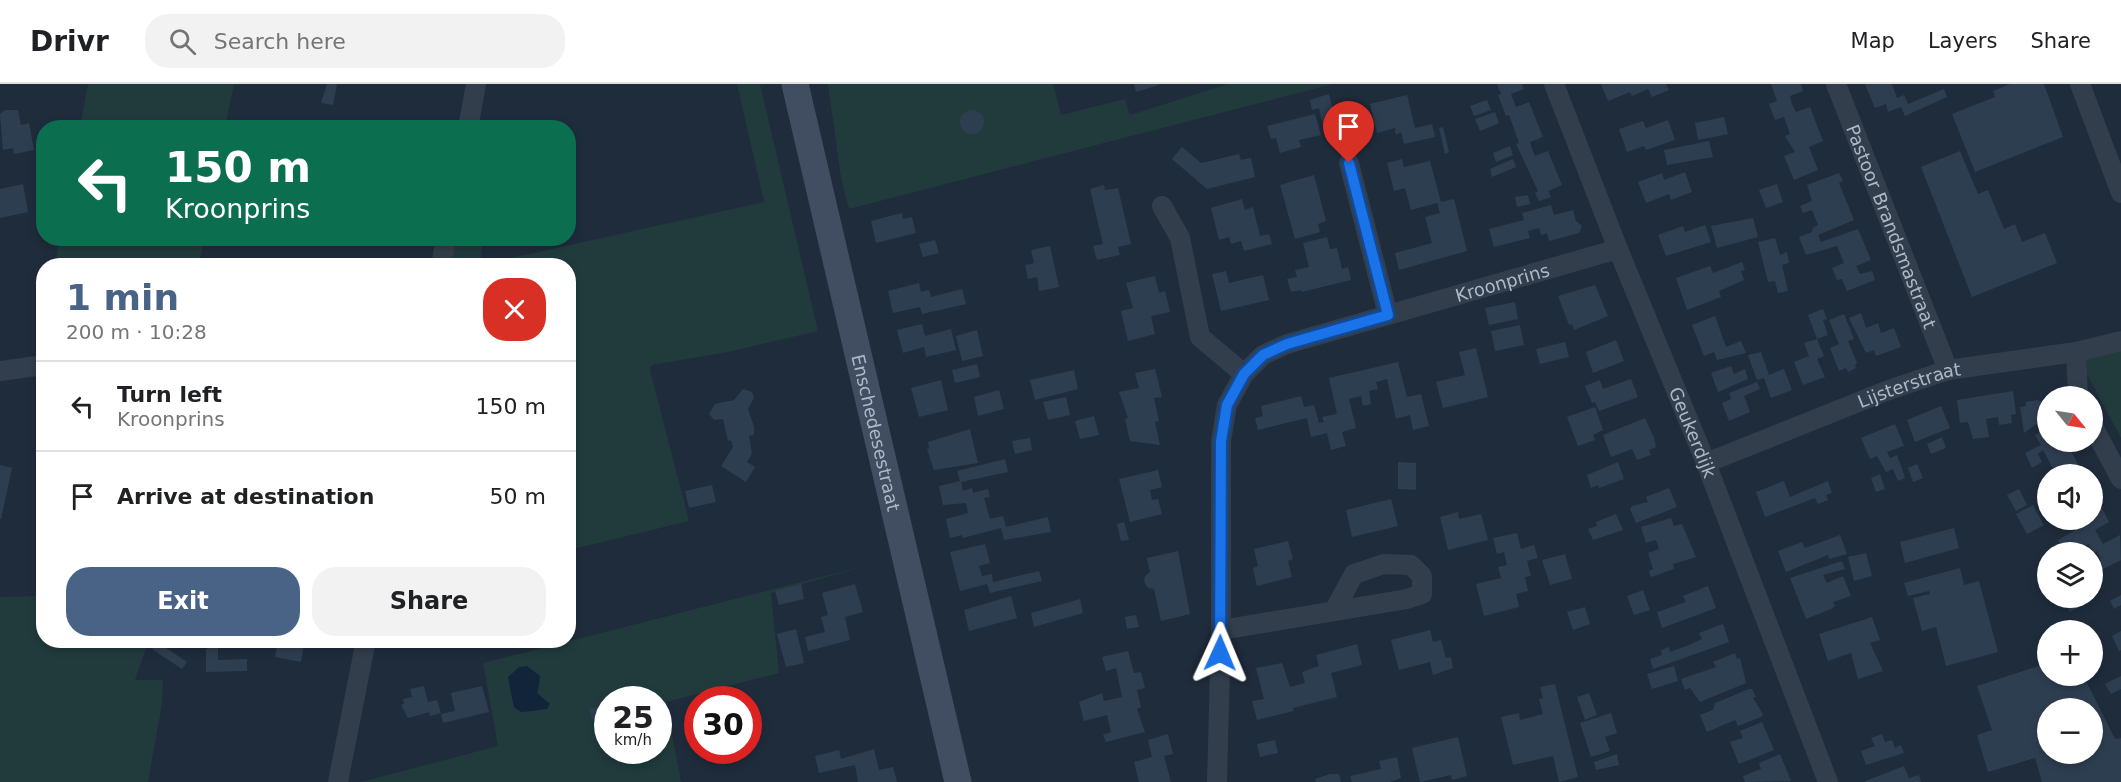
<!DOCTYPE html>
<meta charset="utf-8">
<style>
:root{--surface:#fff;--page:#f2f2f2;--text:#202124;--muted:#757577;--line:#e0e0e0;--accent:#496387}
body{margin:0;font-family:"DejaVu Sans",sans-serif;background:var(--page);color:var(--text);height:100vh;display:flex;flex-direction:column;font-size:22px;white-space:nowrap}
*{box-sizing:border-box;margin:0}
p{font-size:20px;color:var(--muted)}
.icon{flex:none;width:33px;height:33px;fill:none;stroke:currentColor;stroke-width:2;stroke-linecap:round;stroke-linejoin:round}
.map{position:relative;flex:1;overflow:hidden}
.side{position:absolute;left:36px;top:174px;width:540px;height:390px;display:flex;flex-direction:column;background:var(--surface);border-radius:24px;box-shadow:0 3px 9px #0003}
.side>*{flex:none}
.banner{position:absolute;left:36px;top:36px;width:540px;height:126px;border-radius:24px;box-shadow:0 3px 9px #0003;background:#0b6e4f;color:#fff;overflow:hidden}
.needle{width:39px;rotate:120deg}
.fabs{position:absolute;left:2037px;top:302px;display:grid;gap:12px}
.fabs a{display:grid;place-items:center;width:66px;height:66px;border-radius:50%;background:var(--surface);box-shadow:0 3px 9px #0003;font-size:30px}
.speed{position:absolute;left:594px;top:602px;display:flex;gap:12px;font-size:30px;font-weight:700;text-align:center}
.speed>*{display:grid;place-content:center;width:78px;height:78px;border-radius:50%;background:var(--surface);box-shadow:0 3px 9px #0003;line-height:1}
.speed small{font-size:15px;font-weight:400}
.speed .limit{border:9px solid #d22;background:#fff;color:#111}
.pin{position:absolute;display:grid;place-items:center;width:51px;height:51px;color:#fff;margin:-62px -26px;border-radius:50% 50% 50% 0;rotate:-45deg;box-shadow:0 0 6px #0007}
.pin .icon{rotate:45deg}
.me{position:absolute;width:66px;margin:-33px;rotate:1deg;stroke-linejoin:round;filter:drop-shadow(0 0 4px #0008)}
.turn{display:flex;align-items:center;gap:21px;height:126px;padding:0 30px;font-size:27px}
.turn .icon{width:78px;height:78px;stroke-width:2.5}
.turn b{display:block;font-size:42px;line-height:51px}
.round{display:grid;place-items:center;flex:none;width:63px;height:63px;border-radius:24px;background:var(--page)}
.headline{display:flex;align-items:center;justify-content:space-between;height:102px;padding:0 30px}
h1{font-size:36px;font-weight:600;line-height:45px;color:var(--accent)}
.primary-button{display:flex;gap:12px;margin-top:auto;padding:12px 30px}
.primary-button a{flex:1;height:69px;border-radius:24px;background:var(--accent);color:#fff;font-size:24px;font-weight:600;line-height:69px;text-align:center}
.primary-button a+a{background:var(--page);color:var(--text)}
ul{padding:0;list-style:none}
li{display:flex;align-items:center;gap:18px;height:90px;padding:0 30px;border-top:2px solid var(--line)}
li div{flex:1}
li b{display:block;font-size:22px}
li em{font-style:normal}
header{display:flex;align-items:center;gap:36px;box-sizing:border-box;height:84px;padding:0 30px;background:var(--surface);border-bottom:2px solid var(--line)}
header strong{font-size:28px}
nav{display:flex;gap:33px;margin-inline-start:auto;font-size:21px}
.search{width:420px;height:54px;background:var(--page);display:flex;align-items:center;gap:15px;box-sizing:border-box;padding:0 21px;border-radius:24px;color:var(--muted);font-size:22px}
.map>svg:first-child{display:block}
</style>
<header>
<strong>Drivr</strong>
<div class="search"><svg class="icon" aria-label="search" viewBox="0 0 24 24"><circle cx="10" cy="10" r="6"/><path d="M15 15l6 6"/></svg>Search here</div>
<nav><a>Map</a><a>Layers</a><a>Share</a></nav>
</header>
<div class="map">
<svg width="2121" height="698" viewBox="0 0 2121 698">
<rect width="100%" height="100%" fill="#1f2c3c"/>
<g fill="#213b3d" fill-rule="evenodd">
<polygon points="88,0 234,0 225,43 80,43"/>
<polygon points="737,0 760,0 818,247 728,268 652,281 650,286 689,437 569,466 568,182 449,182 454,155 483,155 480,181 764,118"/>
<polygon points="828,0 1053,0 1061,31 1125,15 1130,31 1228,0 1333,0 849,125 841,94"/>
<polygon points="60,155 60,154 204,155 199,181 55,181"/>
<polygon points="2121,263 2121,354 2079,275"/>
<polygon points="43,464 44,556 152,557 146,564 135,596 163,596 162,620 148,698 0,698 0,513 35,512"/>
<path d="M 872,480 L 771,509 L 779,589 L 666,618 L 681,698 L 361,698 L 498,662 L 483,579 ZM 508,593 L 540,596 L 537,611 L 540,612 L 537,627 L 521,628 L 514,623 ZM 608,615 L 658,615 L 658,666 L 608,666 Z"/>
</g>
<polygon fill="#12243a" points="527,582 540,592 537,609 550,620 547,625 521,628 514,623 508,593 519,583"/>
<g fill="#2e3e51" fill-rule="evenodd">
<polygon points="327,0 337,0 333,21 321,19"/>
<polygon points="1134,0 1159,0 1159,1 1136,8"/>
<polygon points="1497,0 1522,0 1524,5 1511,10 1516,23 1529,18 1543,53 1530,58 1532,65 1535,72 1548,67 1562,101 1548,107 1551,113 1539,117 1535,109 1538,107 1516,60 1519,59 1509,31 1506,32 1498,11 1501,10"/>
<polygon points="1601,0 1666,0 1669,6 1652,13 1648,5 1632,12 1630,8 1608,17"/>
<polygon points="1771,0 1801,0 1803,7 1790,12 1792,20 1796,28 1810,23 1823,57 1809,63 1818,86 1794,96 1784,72 1795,68 1785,52 1790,50 1784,33 1775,36 1769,20 1777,17"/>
<polygon points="1865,0 1892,0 1897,14 1904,11 1908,20 1944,5 1947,13 1905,32 1901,23 1888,28 1886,20 1875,24"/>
<polygon points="2010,0 2044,0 2063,53 1975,88 1952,30 1995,13 1993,7"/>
<polygon points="1329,10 1336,38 1323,42 1319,24 1312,26 1310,16"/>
<polygon points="1407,11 1415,44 1432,40 1435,53 1404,60 1401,48 1396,51 1395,44 1377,49 1370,20"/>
<polygon points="1487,16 1491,26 1474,32 1470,22"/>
<polygon points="5,26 18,26 21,41 29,39 34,66 14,70 13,64 3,66 0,30"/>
<circle cx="972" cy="38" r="12"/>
<polygon points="1495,28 1499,39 1480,47 1475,35"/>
<polygon points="1315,30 1321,51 1299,56 1301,63 1280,69 1276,54 1271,55 1267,42"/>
<polygon points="1724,33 1728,50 1698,56 1695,39"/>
<polygon points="1668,36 1675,56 1646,66 1644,62 1627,68 1619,45 1643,37 1646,44"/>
<polygon points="1443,43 1449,68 1445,70 1439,44"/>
<polygon points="1709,57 1713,73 1667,81 1664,66"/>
<polygon points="1510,62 1513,71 1496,78 1493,69"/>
<polygon points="1182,63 1201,79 1239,70 1241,76 1251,74 1255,93 1207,105 1172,75"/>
<polygon points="1960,67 1978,110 1988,106 2004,145 2015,140 2022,158 2045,149 2057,179 1972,213 1921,83"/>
<polygon points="1402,75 1404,83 1430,77 1441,118 1454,115 1467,167 1399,186 1395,169 1432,159 1425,133 1440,129 1437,119 1411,126 1405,104 1394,107 1387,79"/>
<polygon points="1513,75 1516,83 1492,93 1490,85"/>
<polygon points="1685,88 1692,108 1671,116 1669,110 1646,119 1638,98 1662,89 1664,96"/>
<polygon points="1839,89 1843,97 1839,99 1854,136 1818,151 1821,158 1858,145 1871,176 1856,182 1860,190 1872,187 1875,196 1847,207 1842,195 1837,196 1832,184 1844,179 1837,162 1806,171 1799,153 1812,148 1813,144 1818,141 1812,126 1803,129 1800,122 1812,117 1807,101"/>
<polygon points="1314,91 1326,137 1318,140 1320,148 1295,155 1280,101"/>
<polygon points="23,100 28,128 0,134 0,105"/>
<polygon points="1777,100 1783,118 1766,124 1759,106"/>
<polygon points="1104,101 1105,106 1118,104 1131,160 1118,163 1120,171 1097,176 1093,162 1103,160 1090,105"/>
<polygon points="1528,111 1530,120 1517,123 1515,113"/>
<polygon points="1242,115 1245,126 1253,123 1260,152 1269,150 1272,160 1244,167 1241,157 1231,160 1229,153 1219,156 1211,124"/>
<polygon points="1551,121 1554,131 1573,126 1576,137 1582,142 1579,149 1549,157 1547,149 1541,151 1539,144 1528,147 1530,154 1494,163 1489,145 1524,136 1522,129"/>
<polygon points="902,129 903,135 912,133 916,149 876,159 871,137"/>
<polygon points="1753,134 1758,153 1717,164 1711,142"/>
<polygon points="1705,141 1711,158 1666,172 1658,151 1683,142 1685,148"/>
<polygon points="1327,153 1330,165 1337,164 1342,185 1348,183 1351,196 1301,208 1301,206 1291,208 1287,195 1297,193 1295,186 1309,183 1303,159"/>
<polygon points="1775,154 1780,171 1787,168 1789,179 1782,181 1788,207 1778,209 1775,197 1768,198 1758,158"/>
<polygon points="935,156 939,169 923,173 919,160"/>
<polygon points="1050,162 1059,203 1039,207 1037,193 1028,195 1025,181 1034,179 1031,166"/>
<polygon points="1742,178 1745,186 1741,187 1744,196 1719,207 1721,213 1687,226 1676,194 1710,182 1713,189"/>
<polygon points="1226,187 1229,199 1263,191 1269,216 1221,227 1212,190"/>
<polygon points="1155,192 1159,209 1165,207 1170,228 1151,232 1155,250 1128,257 1121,227 1133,224 1126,199"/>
<polygon points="919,199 921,208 929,206 931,213 962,205 966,220 922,230 920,223 893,229 888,207"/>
<polygon points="1595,201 1608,232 1574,246 1572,240 1569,241 1558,212"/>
<polygon points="1515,218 1518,235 1489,241 1485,224"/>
<polygon points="1823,225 1827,235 1823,236 1828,251 1817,255 1808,231"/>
<polygon points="1861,229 1866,244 1878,239 1881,249 1894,244 1901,263 1876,272 1874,266 1866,269 1849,234"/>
<polygon points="1844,230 1854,255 1848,257 1857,279 1855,281 1856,284 1848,288 1846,284 1839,287 1830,264 1839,260 1829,236"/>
<polygon points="1715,232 1726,263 1741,257 1746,269 1717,276 1714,268 1704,272 1692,241"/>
<polygon points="922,240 925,252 951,245 956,266 926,273 924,263 903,269 897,246"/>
<polygon points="1520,241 1524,261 1495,267 1491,247"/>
<polygon points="977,246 983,272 962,277 956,252"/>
<polygon points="1817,255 1824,272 1817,275 1825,293 1803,301 1794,278 1809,272 1804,259"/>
<polygon points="1616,256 1624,277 1593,289 1586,268"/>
<polygon points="1565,258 1569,273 1540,280 1536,265"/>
<polygon points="1476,264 1488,313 1443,324 1436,298 1465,291 1459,268"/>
<polygon points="1761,268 1769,291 1784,285 1792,306 1771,314 1764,294 1757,296 1748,271"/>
<polygon points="1398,278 1407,313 1421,310 1429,342 1413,346 1410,331 1396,335 1387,295 1376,298 1378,305 1369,307 1371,320 1363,322 1361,312 1349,315 1356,344 1342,348 1346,362 1331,366 1327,349 1311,353 1307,334 1258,346 1255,334 1263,332 1261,322 1301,312 1304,323 1314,321 1319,339 1324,338 1322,333 1337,330 1329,294"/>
<polygon points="977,280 980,293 955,299 952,286"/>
<polygon points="1731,282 1734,290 1745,285 1748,295 1718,308 1711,289"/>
<polygon points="1155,285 1162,313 1154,314 1159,337 1155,338 1160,361 1130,357 1125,335 1128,334 1119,308 1139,304 1135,289"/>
<polygon points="1074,286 1078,305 1035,316 1030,296"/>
<polygon points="1631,295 1638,313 1599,327 1595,318 1592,319 1585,302 1600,296 1603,305"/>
<polygon points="941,296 948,326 919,333 911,304"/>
<polygon points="1757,298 1760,305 1744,312 1750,328 1729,337 1722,319 1731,315 1729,309"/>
<polygon points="743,305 752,308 754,314 748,325 754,343 754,351 749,352 752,369 747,378 755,383 746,398 721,382 733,363 731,356 728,357 723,335 714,336 709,330 715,320 734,316"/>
<polygon points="999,306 1004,325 978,332 974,313"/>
<polygon points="2013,307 2016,330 2011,331 2012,339 1999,341 1998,333 1986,335 1989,353 1973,355 1968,338 1960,339 1957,316"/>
<polygon points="1066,313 1070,331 1048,336 1043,318"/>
<polygon points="2038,316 2048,322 2048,332 2024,349 2020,323 2026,322 2026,318"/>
<polygon points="1941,322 1950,344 1915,358 1907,336"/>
<polygon points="1595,323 1603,346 1593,351 1595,356 1578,362 1567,333"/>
<polygon points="1094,332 1099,351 1080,355 1075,337"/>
<polygon points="1645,334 1654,354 1656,363 1649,366 1651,371 1637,376 1632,365 1611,373 1603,351"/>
<polygon points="1895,340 1904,362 1887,368 1890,374 1897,371 1901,382 1905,394 1898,397 1893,385 1886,388 1877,372 1870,375 1861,354"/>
<polygon points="2048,344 2048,357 2066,357 2083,390 2056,390 2043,366 2038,370 2042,378 2032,384 2025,369 2041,361 2035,351"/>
<polygon points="970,345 978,379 934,386 927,365 929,364 928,358"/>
<polygon points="1942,353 1946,364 1931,370 1927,360"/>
<polygon points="1030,354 1032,366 1015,370 1012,357"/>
<polygon points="1005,375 1008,388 961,398 963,407 972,404 973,409 988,405 990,413 984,414 990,435 1003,432 1006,443 1048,433 1051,448 1004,456 1001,444 963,454 962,451 950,454 946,435 968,429 966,419 943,421 939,402 960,397 957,387"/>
<polygon points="1398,378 1416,379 1416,406 1398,405"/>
<polygon points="1618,378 1624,395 1599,404 1598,401 1591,404 1587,391"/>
<polygon points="1917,380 1923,394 1913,398 1908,384"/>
<polygon points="0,381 12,384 1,435 0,435"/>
<polygon points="1158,386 1162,403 1150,406 1152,416 1158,415 1162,430 1130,438 1119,395"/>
<polygon points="1880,390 1885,405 1876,408 1871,394"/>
<polygon points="1784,397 1790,413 1828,397 1832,409 1826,411 1828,416 1818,420 1815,414 1765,433 1756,408"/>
<polygon points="712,401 716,418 689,424 685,407"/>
<polygon points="1669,404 1677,423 1636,439 1630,425 1632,422 1648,418 1646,413"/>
<polygon points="2019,405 2027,421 2016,427 2007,411"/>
<polygon points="1391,415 1398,442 1352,453 1346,426"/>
<polygon points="2100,420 2109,438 2095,446 2103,460 2120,451 2121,476 2092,491 2092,481 2101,477 2097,467 2094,469 2089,460 2074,468 2064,468 2058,456 2081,443 2077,435 2092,435 2092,424"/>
<polygon points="2033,421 2044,441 2027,450 2016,430"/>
<polygon points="1458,428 1459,435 1481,430 1488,456 1448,466 1440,433"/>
<polygon points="1616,430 1623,446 1593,456 1588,445 1597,442 1596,438"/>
<polygon points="1671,434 1674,442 1682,440 1696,473 1673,480 1674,485 1651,493 1649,487 1653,485 1648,469 1659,465 1656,456 1646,459 1641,443"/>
<polygon points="1124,438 1129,456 1121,457 1117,440"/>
<polygon points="1954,444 1959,464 1905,479 1900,458"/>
<polygon points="1517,449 1521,465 1534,461 1538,474 1527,477 1531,492 1525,493 1528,507 1516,510 1519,523 1484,532 1476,500 1501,494 1498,483 1507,481 1504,468 1497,470 1493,454"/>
<polygon points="1840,451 1847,470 1829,475 1828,471 1786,488 1778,467 1802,458 1805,464"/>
<polygon points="1288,457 1293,475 1288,477 1292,493 1257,502 1253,484 1258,482 1254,465"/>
<polygon points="985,460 990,479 979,482 982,492 992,490 993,498 1039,487 1042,497 990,509 987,500 960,507 950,468"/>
<polygon points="1178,467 1190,530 1161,537 1154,505 1148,504 1144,498 1145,492 1150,488 1147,474"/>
<polygon points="1866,469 1872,492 1854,497 1848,473"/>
<polygon points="1565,470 1572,495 1550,501 1542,476"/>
<polygon points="1842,477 1845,485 1823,491 1827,499 1843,492 1851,512 1833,518 1835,522 1831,525 1806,535 1790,494"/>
<polygon points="1960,484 1964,501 1979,497 1998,568 1946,582 1936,543 1922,547 1913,514 1930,510 1929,507 1908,512 1904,499"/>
<polygon points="801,500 804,515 779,521 775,507"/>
<polygon points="855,500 863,528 845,533 850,556 808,567 805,553 825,548 821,533 828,531 822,509"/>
<polygon points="1708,502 1716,524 1662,544 1657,528 1686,518 1683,512"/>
<polygon points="1643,506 1650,526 1634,531 1627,512"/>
<polygon points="2121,511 2121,521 2114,525 2110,517"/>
<polygon points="1011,512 1017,534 969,547 964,526"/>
<polygon points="2062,513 2084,513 2087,519 2070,528"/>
<polygon points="1080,515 1083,529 1034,543 1031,529"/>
<polygon points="1585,523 1590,540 1573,546 1567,528"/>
<polygon points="1136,531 1139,543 1127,545 1125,533"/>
<polygon points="1872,533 1880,556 1870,559 1883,587 1858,595 1851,569 1828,577 1819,550"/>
<polygon points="1723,540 1729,558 1653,585 1650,575 1662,571 1661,566 1669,563 1670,568 1689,561 1702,555 1699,549"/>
<polygon points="796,545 804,579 786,583 777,550"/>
<polygon points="1430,546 1433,558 1441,556 1446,574 1451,573 1453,584 1433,591 1430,578 1399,586 1391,556"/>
<polygon points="2121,547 2121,566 2119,567 2112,552"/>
<polygon points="278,556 300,556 300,559 304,560 301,578 275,573"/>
<polygon points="157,558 187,578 182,585 152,565"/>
<polygon points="1357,560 1362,581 1331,589 1337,613 1293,624 1294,627 1257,636 1252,617 1264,615 1256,584 1282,579 1290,603 1305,599 1302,588 1319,582 1316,571"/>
<polygon points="218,562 218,576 247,575 247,587 206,588 206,565"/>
<polygon points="1128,567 1134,589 1141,588 1145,604 1137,606 1141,623 1137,625 1145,648 1106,658 1103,651 1111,648 1107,631 1084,637 1079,618 1102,609 1104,617 1122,613 1116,584 1106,587 1102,573"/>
<polygon points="1735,569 1737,575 1740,574 1746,599 1700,618 1690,604 1685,606 1681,595 1716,583 1713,578"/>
<path d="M 2048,579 L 2048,591 L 2083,591 L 2115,655 L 2121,654 L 2121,698 L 2042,698 L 2035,674 L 1988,688 L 1977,651 L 1992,646 L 1977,602 ZM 2048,624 L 2092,624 L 2092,669 L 2048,669 Z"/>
<polygon points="1674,582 1678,597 1652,605 1647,590"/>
<polygon points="2121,592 2121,605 2111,610 2105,600"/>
<polygon points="1555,600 1578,693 1559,698 1553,672 1513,681 1501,633 1519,629 1520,636 1543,630 1539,615 1543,614 1540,603"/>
<polygon points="424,602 428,618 437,616 441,629 430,632 429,628 408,634 401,621 404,620 403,615 412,613 410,605"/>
<polygon points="482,602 489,628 443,639 441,630 455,627 451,609"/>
<polygon points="1749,605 1752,605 1756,613 1753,614 1763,630 1761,633 1738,642 1735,636 1707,648 1700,631 1713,626 1715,619"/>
<polygon points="1589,609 1597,631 1585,636 1577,613"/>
<polygon points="608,620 608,631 592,635 589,625"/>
<polygon points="1611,629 1617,649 1605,653 1610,667 1591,673 1580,639"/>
<polygon points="1762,638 1774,666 1739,680 1730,658 1743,654 1740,647"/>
<polygon points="1168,650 1173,670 1164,672 1171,698 1139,698 1134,678 1152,673 1148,656"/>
<polygon points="1882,650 1885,658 1892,656 1895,664 1901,661 1904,669 1866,681 1861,667 1875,662 1871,654"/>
<polygon points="1458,653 1467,692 1452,696 1451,691 1420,698 1412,664"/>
<polygon points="1275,656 1278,669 1260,673 1257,660"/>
<polygon points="874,665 879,686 893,683 897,698 858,698 855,681 819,689 815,672 839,666 841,675"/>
<polygon points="1617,670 1619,681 1596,686 1594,678"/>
<polygon points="1780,670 1791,697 1745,698 1743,692 1761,685 1759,679"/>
<polygon points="1397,673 1401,694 1389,698 1352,698 1350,692 1381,685 1379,677"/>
<polygon points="1904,682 1909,694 1919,691 1921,698 1863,698"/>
<polygon points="1330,690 1339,690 1341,698 1316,698 1315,695"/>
</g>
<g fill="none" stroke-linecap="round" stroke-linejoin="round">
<g stroke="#333e4c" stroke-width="20">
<path id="s1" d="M 1554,0 L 1618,165 L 1706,379 L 1828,698"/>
<path id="s2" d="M 1836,0 L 1948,286"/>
<polyline points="2080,0 2121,109"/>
<polyline points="468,44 476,0"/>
<polyline points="1349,79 1388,231"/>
<polyline points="1162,122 1180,154 1200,253 1244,290"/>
<polyline points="441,182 446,154"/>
<polyline points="2076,268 2078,312"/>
<polyline points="0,287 44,281"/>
<polyline points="2092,341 2121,395"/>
<path id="s3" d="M 1706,379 L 1886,307 L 1948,286 L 2076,268 L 2121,257"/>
<polyline points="1221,546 1407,515 1422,510 1422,492 1411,481 1384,480 1354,490 1334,527"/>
<polyline points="338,698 366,556"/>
<path id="s4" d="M 1217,698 L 1221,546 L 1221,357 L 1227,321 L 1244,290 L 1263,271 L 1287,260 L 1618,165"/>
</g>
<path stroke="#414d60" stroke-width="27" id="s5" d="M 795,0 L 958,698"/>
</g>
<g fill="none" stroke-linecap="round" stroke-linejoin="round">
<g stroke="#114b97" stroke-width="15">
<polyline id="route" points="1220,569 1221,357 1227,321 1244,290 1263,271 1287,260 1388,231 1349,79"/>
</g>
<use href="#route" stroke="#1a73e8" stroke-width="10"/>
</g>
<g text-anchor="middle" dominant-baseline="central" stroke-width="6" stroke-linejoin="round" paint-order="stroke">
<g font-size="18" fill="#aeb9c8" stroke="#192331">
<text stroke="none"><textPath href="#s2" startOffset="153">Pastoor Brandsmastraat</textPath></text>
<text stroke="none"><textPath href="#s4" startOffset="690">Kroonprins</textPath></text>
<text stroke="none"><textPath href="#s3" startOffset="218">Lijsterstraat</textPath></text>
<text stroke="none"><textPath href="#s1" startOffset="375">Geukerdijk</textPath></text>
<text stroke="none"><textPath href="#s5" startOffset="358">Enschedesestraat</textPath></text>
</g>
</g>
</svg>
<div class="fabs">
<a><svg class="needle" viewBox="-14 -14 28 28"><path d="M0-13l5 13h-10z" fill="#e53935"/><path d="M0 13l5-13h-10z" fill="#757577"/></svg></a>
<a><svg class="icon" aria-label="sound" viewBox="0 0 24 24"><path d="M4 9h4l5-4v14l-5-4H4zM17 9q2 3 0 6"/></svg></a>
<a><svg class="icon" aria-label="layers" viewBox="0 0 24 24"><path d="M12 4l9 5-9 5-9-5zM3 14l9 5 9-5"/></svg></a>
<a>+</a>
<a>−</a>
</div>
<div class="speed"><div>25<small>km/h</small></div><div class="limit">30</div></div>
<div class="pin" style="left:1349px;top:79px;background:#d93025"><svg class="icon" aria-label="arrive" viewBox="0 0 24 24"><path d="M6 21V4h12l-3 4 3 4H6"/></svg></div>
<svg class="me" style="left:1220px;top:569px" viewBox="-20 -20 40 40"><path d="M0-17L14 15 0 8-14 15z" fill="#1a73e8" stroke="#fff" stroke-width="4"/></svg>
<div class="banner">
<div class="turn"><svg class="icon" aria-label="left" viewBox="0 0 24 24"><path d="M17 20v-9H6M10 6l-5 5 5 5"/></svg><div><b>150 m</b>Kroonprins</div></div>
</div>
<section class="side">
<div class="headline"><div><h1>1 min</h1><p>200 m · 10:28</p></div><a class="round" style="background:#d93025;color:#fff"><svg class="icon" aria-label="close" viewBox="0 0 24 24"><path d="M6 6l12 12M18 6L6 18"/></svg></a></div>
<ul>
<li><svg class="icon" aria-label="left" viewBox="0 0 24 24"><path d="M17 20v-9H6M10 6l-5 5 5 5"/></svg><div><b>Turn left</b><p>Kroonprins</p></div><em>150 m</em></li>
<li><svg class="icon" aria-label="arrive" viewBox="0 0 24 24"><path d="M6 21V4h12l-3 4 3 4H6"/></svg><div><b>Arrive at destination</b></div><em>50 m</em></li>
</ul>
<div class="primary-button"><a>Exit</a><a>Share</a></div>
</section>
</div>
